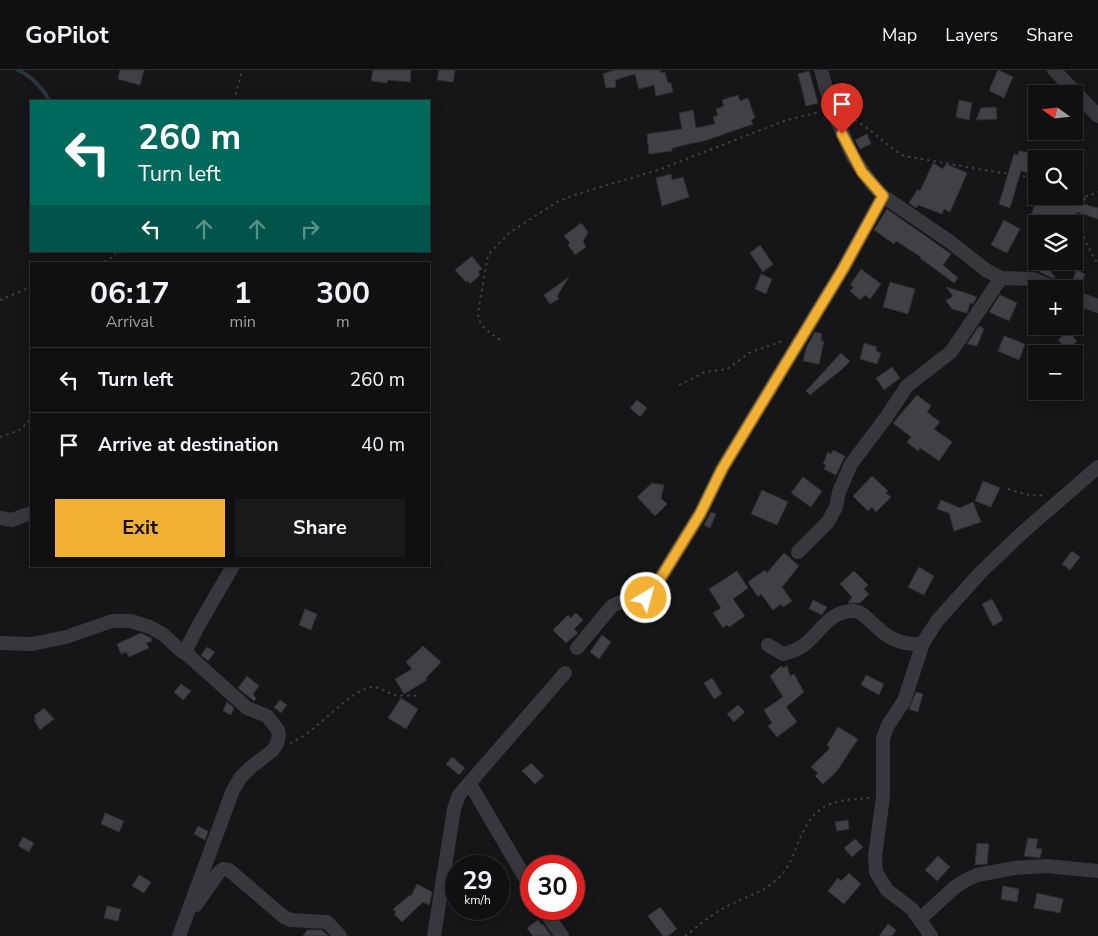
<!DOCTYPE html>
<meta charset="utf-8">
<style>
:root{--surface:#101012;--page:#19191b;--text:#f1f3f6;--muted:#9c9d9f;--line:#303032;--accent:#f2b134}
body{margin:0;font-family:"Nunito Sans",sans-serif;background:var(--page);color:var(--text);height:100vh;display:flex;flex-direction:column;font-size:19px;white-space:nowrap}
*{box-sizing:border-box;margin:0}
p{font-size:16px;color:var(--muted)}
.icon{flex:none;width:28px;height:28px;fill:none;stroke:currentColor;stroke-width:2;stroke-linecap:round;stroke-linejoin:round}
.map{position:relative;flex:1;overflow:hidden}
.details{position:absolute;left:30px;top:192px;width:400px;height:305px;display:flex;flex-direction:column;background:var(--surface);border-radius:0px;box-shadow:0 2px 12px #0003,0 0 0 1px var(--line)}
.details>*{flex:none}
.banner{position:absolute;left:30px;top:30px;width:400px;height:152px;border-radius:0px;box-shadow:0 2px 12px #0003,0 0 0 1px var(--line);background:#00695c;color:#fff;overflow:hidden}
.needle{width:32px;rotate:285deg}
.controls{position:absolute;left:1028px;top:15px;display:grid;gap:10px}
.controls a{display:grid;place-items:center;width:55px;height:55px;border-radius:0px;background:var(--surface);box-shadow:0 2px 12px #0003,0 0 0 1px var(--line);font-size:25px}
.speed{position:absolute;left:445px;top:785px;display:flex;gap:10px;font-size:25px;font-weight:700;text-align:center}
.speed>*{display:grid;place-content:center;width:65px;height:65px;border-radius:50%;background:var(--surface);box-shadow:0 2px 12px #0003,0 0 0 1px var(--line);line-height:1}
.speed small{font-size:12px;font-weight:400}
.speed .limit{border:8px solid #d22;background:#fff;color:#111}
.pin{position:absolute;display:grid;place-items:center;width:42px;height:42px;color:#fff;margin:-51px -21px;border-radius:50% 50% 50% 0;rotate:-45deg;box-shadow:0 0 5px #0007}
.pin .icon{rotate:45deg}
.me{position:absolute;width:55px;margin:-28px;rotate:37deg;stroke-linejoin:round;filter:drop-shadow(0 0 4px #0008)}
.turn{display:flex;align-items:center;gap:18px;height:105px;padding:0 25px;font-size:22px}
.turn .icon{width:65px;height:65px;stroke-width:2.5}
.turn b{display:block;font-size:35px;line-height:42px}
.lanes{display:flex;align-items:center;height:48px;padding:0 25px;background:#0003;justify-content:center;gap:25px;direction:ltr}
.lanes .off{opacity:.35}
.eta{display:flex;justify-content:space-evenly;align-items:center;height:85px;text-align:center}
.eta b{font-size:30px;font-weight:700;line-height:35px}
.primary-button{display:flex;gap:10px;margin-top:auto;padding:10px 25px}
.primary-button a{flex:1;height:58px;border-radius:0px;background:var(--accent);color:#111;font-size:20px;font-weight:700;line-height:58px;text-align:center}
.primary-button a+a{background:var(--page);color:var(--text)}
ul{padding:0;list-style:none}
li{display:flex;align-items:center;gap:15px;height:65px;padding:0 25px;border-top:1px solid var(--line)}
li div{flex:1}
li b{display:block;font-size:19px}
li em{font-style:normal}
header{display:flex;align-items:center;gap:30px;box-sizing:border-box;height:70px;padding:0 25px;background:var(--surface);border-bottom:1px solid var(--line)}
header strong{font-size:24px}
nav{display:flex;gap:28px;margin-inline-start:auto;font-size:18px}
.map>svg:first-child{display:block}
</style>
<header>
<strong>GoPilot</strong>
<nav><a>Map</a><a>Layers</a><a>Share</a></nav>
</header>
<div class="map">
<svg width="1098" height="866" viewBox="0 0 1098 866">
<rect width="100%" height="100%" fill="#161618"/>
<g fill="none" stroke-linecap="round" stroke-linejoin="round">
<path stroke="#2c353c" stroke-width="4" d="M 18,0 C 32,6 42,18 50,31"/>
</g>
<g fill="#404145" stroke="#303034">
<polygon points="120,0 144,0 140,15 118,9"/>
<polygon points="373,0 411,0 410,12 388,10 387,13 371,11"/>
<polygon points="439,0 455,0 453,12 437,10"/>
<polygon points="615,0 660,0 661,3 665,2 668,13 671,13 673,22 656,26 654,15 639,19 635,4 615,10 616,17 606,18 603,4"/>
<polygon points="998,0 1013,7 1004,28 990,21 990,18"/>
<polygon points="809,1 818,33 806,36 798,4"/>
<polygon points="738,25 740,31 748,28 755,48 751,50 753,54 707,70 672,78 672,81 649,84 647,64 682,59 679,43 693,40 696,58 715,54 713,47 718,45 716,39 724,36 722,30"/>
<polygon points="959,30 972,33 969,50 956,47"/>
<polygon points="996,37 997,49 976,50 981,38"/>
<polygon points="867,64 871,74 860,79 855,70"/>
<polygon points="1019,81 1030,83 1029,87 1035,88 1030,103 1021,101 1010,138 999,134 1014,84 1018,85"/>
<polygon points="933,93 943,99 946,94 967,103 950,142 944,139 942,144 918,135 916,138 909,133 918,119 920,121"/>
<polygon points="671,104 672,110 683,107 689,127 662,136 656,108"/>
<polygon points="1038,126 1057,127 1098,138 1098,149 1077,142 1074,154 1028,154"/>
<polygon points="887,139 951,184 943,195 958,208 954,213 920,188 921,187 896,171 894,174 874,160"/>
<polygon points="1004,150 1020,159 1007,183 991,175"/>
<polygon points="581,153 588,162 583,172 586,177 575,185 568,175 570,173 564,166"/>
<polygon points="760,175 773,194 763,202 750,183"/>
<polygon points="472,186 482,199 478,202 480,205 470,214 468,211 466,212 455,200"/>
<polygon points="1044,193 1055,207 1054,209 1040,202"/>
<polygon points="861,199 881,214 870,229 865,225 860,230 850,221 854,217 850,215"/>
<polygon points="1076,200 1085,204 1081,213 1073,210"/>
<polygon points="761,204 772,209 766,224 755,219"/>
<polygon points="569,207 557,226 559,229 550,234 544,225"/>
<polygon points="890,212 915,219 908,244 883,237"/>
<polygon points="946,217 972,225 977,227 973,234 970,233 967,243 952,239 946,231 953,226"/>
<polygon points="1000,225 1017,233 1009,251 989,242"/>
<polygon points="979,256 984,259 977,276 967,274"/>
<polygon points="1068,261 1077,271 1067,280 1058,270"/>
<polygon points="815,262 822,264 821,271 824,271 819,294 803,291 807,276"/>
<polygon points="1004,266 1025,274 1019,290 998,281"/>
<polygon points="864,273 877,277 876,281 881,283 877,294 860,289"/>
<polygon points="841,283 850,291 841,300 810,325 806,321"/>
<polygon points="892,297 900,308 884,320 876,308"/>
<polygon points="917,325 931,336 927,342 940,352 934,359 952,372 939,391 920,378 918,381 907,372 911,367 893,353"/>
<polygon points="637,330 647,338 640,347 630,338"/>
<polygon points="833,380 845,386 836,405 824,399 826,395 823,394 828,382 831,384"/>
<polygon points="872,406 888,421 886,423 891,427 876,442 872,437 868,441 853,426"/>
<polygon points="803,407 822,421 811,437 791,423"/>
<polygon points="983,411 1000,418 991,437 975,431"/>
<polygon points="652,413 664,415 661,428 667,434 655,446 637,427"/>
<polygon points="762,420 788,432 777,455 751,444"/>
<polygon points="941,430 960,438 973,432 981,452 954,461 949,443 937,439"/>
<polygon points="711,442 716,444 710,458 704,455"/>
<polygon points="1072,481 1080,487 1070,500 1062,494"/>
<polygon points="784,483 799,496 782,517 792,531 783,537 781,534 773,540 761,524 758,527 748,512 765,500 767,503"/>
<polygon points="919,497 934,506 924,525 908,517"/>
<polygon points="737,501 748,518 733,529 745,546 729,557 727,555 723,558 713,543 721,538 709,519"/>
<polygon points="854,501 868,515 864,519 869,524 860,533 848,533 852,527 840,514"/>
<polygon points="992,529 1003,550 993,556 982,534"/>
<polygon points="813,530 827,537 822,545 809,539"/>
<polygon points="305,539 317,544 311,560 299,555"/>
<polygon points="576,543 583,550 574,559 578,563 566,573 553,560 568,545 571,548"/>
<polygon points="141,563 151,568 152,571 146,573 149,578 129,587 126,582 121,584 117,574"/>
<polygon points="602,565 611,572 599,589 590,582"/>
<polygon points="423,576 441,592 426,608 427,610 404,624 395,609 412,599 406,592"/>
<polygon points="207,577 215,582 208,591 201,585"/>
<polygon points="781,596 783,598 787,596 790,606 794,604 804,622 786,637 797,652 777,667 768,656 772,653 764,640 783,627 770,606"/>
<polygon points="866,605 884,614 879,625 861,615"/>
<polygon points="247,606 259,616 253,624 256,629 254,631 238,618"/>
<polygon points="712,608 722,624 714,629 704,613"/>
<polygon points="181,614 191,621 183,630 174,622"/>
<polygon points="916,622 923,624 918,642 909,639"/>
<polygon points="401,628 418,639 406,659 388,648"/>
<polygon points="280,630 287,635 281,643 274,637"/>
<polygon points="227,632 234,638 231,645 223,641"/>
<polygon points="738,635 745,642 734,652 727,644"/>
<polygon points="44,638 54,649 40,660 34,650 36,649 34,646"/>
<polygon points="838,657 858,669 837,701 823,714 815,706 818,703 811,697 830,678 827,675"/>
<polygon points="452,687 465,698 459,705 446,694"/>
<polygon points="531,693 544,706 535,714 522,701"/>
<polygon points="105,743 124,751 119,762 101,754"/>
<polygon points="848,750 849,759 837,761 835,752"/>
<polygon points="198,756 208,761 205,770 194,764"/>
<polygon points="23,767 34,773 29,782 18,776"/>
<polygon points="1028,768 1038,769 1036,778 1042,779 1040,788 1024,786"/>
<polygon points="855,769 863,777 852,787 844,778"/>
<polygon points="977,773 989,774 987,794 975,795"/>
<polygon points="938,786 950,797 937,811 925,800"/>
<polygon points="849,803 861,814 844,834 828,821 838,808 841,811"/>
<polygon points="139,805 151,812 144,823 132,816"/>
<polygon points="417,814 432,822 430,832 429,835 423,832 402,852 394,844 396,842 393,839 410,825 411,826"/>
<polygon points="1003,816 1019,819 1017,832 1001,829"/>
<polygon points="1037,823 1063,829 1060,843 1034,838"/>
<polygon points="107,836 121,839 118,851 104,848"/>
<polygon points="660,837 677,859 668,866 663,866 648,846"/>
<polygon points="538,850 542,855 543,854 551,866 533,866 527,858"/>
<polygon points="888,854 896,860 892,866 879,866"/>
<polygon points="307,860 322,860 328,866 303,866"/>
</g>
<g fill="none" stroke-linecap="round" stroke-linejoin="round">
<g stroke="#3d3f44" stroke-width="2" stroke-dasharray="2.5 4" stroke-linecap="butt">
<polyline points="234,31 242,0"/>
<path d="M 849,47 C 870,57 885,75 904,86 L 1002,103 L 1018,104 L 1036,111"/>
<path d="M 1066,126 C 1079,129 1086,127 1098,122"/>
<path d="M 1085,128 C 1078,158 1082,168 1098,194"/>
<polyline points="98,194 110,189 117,181"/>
<polyline points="0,230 31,217"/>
<path d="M 500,270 C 489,261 479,258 478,243 L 488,185 L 509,163 L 557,132 L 574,125 L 658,100 L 784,51 L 819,42"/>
<polyline points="679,315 705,302 727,299 751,282 783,271"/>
<polyline points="0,367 20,360 31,349"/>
<path d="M 1008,419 C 1021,423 1033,428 1046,424"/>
<path d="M 290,673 C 317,663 350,618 373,617 C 380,617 388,623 395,625 C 402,626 411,625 418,626"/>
<path d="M 685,866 C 696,858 707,848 719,841 C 737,829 760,825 776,810 C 787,801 791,791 796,778 C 812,736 826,730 871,728"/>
</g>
<g stroke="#37383d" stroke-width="14">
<polyline points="821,0 832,39 853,87 872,114 883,126 949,171 986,200 1001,208 1033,209 1056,219"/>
<polyline points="1054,0 1098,46"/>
<polyline points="1074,227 1098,236"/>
<polyline points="0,448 12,450 31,443"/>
<polyline points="798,482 828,452 836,437 839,422 851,394 885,349 907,316 951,282 1001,208"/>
<polyline points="0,573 32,574 66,567 112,551 131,551 150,557 164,565 180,580 188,585"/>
<path d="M 768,575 L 783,584 C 790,582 798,580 804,575 C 821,562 829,541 853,541 C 863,541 870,552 878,558 C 889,569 907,577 923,573"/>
<path d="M 577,578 L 612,536 C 626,527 639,534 652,522 L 700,444 L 722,399 L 843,199 L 883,126"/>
<polyline points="470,714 531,818"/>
<polyline points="196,835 219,802 223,799 229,800 284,847 291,850 327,852 340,866"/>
<polyline points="543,839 562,866"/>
<polyline points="920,849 955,817 966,810 977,805 1014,798 1046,796 1098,801"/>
<polyline points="179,866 233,720 241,707 251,697 272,681 277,674 279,665 278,660 267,646 247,638 188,585 187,578 197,558 233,496"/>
<polyline points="434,866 454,739 459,725 565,603"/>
<polyline points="931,866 912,839 887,820 876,802 875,786 883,727 883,668 888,655 904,631 923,573 937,551 981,502 1023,462 1098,397"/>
</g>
</g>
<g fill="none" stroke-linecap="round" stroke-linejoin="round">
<g stroke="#9d7322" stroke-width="12">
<polyline id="route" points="646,528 652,522 700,444 722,399 843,199 883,126 862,102 842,64"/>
</g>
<use href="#route" stroke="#f2b134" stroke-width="9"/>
</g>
</svg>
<div class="controls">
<a><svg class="needle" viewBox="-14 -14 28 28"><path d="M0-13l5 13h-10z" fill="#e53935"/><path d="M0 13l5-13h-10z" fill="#9c9d9f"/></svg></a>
<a><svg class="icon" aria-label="search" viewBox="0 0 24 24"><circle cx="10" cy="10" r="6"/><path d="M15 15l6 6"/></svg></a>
<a><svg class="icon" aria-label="layers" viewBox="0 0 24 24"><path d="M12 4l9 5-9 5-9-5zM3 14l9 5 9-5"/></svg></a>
<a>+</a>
<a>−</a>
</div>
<div class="speed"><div>29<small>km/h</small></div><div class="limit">30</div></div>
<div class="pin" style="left:842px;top:64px;background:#d93025"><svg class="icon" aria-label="arrive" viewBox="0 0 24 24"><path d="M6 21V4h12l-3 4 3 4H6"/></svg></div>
<svg class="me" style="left:646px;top:528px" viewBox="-20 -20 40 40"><circle r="17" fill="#f2b134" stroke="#fff" stroke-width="3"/><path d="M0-11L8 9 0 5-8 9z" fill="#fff"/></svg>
<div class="banner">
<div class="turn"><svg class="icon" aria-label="left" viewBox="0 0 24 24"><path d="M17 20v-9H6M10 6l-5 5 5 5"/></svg><div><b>260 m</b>Turn left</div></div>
<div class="lanes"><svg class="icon" aria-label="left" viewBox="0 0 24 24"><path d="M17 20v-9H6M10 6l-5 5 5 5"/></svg><svg class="icon off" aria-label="ahead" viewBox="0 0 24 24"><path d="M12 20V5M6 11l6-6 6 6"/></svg><svg class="icon off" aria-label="ahead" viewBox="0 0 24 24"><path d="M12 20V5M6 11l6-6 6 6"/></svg><svg class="icon off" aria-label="right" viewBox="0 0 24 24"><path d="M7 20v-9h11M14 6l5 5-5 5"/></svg></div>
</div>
<section class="details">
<div class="eta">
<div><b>06:17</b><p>Arrival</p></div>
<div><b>1</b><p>min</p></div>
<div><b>300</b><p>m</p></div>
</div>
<ul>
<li><svg class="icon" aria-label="left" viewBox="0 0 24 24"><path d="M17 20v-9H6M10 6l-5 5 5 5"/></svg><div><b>Turn left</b></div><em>260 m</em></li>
<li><svg class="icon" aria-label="arrive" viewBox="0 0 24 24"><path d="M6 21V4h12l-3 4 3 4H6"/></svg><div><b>Arrive at destination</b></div><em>40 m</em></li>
</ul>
<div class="primary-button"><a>Exit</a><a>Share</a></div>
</section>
</div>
